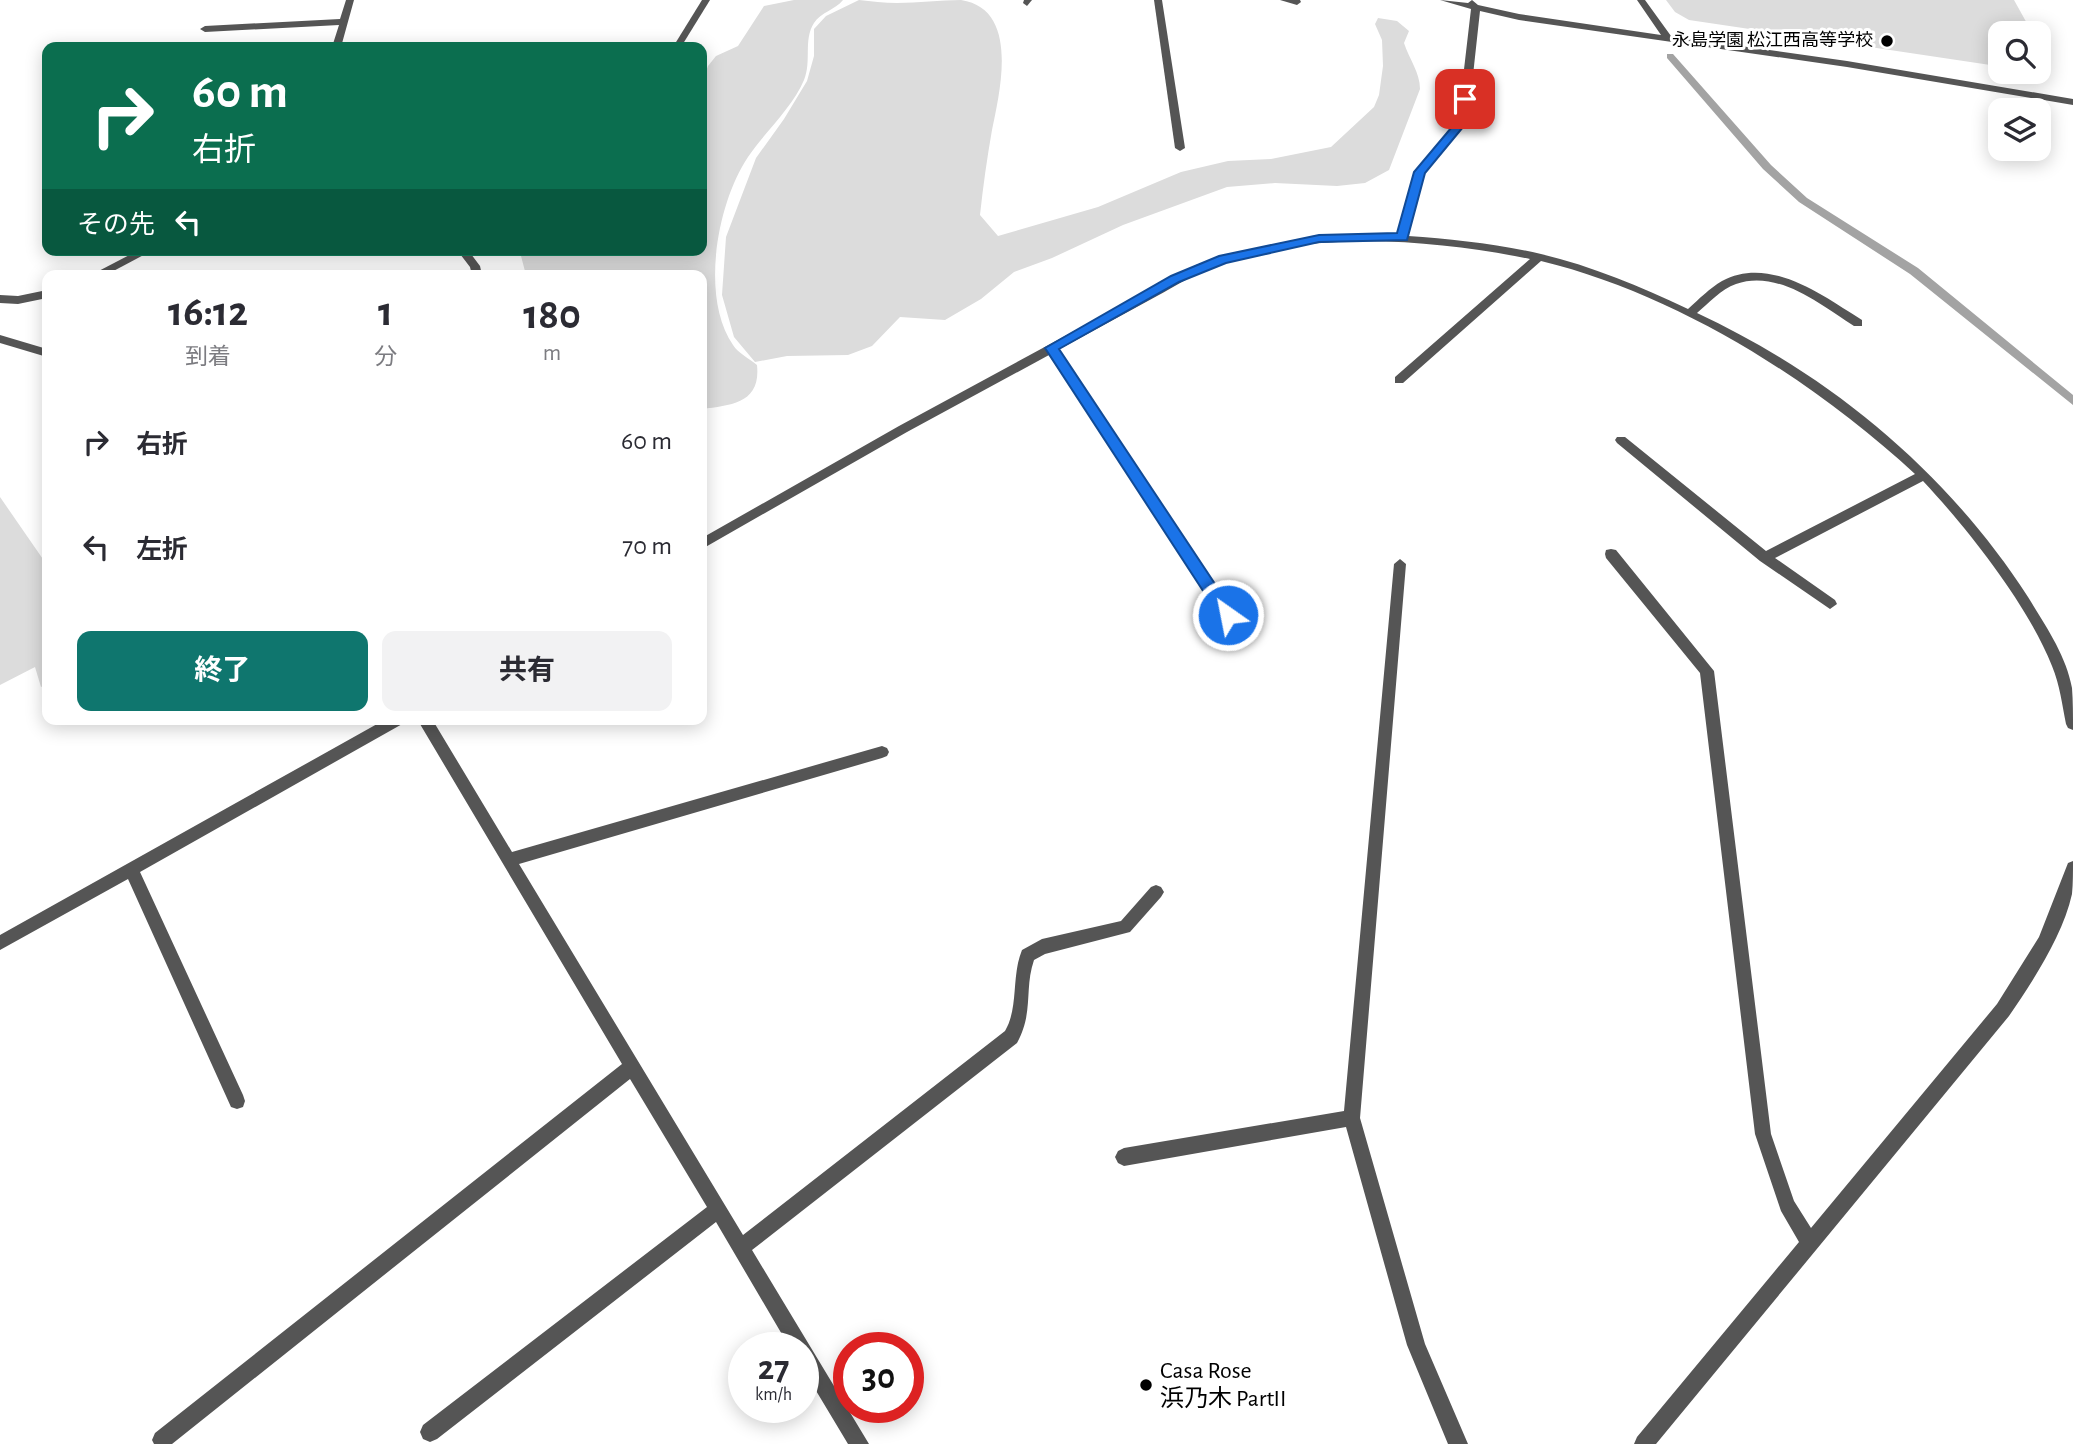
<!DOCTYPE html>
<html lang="ja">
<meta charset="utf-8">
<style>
:root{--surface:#fff;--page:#f2f2f3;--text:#2b2b33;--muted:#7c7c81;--accent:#0f766e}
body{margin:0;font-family:"Alegreya Sans","Noto Sans JP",sans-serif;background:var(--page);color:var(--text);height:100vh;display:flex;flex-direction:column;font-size:26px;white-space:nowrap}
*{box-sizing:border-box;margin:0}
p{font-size:23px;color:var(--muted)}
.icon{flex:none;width:38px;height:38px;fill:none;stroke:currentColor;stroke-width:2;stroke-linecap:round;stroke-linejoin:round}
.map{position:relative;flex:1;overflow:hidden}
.sheet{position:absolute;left:42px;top:270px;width:665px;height:455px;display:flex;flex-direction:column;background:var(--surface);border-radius:14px;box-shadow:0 4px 18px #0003}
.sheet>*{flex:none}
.top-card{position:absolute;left:42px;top:42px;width:665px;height:214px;border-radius:14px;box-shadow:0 4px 18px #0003;background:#0b6e4f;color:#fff;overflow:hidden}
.fabs{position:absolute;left:1988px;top:21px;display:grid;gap:14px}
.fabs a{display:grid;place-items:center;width:63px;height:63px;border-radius:14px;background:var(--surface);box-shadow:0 4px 18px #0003;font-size:35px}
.speed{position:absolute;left:728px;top:1332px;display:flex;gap:14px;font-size:35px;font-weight:700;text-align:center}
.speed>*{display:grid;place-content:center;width:91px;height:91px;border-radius:50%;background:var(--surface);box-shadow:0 4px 18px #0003;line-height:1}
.speed small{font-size:18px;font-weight:400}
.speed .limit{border:10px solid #d22;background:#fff;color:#111}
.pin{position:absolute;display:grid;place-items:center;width:60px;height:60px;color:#fff;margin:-30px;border-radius:14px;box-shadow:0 4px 10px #0006}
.me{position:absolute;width:77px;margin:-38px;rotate:327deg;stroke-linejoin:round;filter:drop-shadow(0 0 5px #0008)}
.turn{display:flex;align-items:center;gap:24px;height:147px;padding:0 35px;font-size:32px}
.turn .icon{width:91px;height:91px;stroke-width:2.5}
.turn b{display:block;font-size:49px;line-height:60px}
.then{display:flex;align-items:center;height:66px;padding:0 35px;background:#0003;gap:14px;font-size:26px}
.eta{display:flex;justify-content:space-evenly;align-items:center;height:119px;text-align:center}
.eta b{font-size:42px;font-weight:700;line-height:49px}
.cta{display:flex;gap:14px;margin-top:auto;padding:14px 35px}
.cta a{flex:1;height:80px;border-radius:14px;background:var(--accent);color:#fff;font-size:28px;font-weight:700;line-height:80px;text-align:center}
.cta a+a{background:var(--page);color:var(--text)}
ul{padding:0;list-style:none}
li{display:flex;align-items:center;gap:21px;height:105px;padding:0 35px}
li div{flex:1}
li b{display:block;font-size:26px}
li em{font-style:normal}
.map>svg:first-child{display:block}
</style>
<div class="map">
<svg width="2073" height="1444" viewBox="0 0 2073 1444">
<rect width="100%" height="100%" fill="#fff"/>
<g fill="#dcdcdc">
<path d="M 794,0 L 843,0 C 835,10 821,12 814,23 C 803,40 812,61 804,80 C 793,107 764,133 748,157 C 717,203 700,297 733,345 C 738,353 750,359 757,365 C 761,403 732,405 702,409 L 702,275 L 526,275 L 521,256 L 514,250 L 702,250 L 702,83 L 708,66 L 716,56 L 738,46 L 764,6 Z"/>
<path d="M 859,0 C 871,1 884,3 897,3 C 918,3 940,0 961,0 C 1020,9 1000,91 992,130 C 987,158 983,187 980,215 L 998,236 L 1098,207 L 1181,172 L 1228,161 L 1271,159 L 1331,147 L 1374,107 L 1379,95 L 1383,66 L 1382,40 L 1375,24 L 1378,18 L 1397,21 L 1409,31 L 1404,43 C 1409,59 1420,72 1420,89 L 1389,170 L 1365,183 L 1337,186 L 1275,183 L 1227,187 L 1123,225 L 1052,258 L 1014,272 L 981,299 L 945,320 L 900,317 L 872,346 L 848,355 L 787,356 L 755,362 L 734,337 L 722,295 L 726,237 L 756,158 L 784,119 L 807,81 L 814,56 L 814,29 L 826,16 Z"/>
<polygon points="1666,0 2014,0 2029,27 2024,33 2000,33 2000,62 1997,66 1689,20 1675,12"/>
<polygon points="0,497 47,565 47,684 41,687 35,667 0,685"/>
</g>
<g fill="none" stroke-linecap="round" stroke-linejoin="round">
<polygon fill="#a3a3a3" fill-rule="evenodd" points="1667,54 1673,54 1771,165 1807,198 1918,268 2073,395 2073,405 1910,274 1799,202 1763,169 1667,58"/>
<g fill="#555" fill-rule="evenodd">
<polygon points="702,0 710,0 681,47 673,47"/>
<polygon points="1024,0 1032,0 1027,6 1023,3"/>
<polygon points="1154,0 1162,0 1185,148 1180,151 1175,148"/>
<polygon points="1280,0 1300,0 1301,2 1297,5"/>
<polygon points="0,335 47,349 47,357 0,343"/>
</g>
<g fill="#555" fill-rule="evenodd">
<polygon points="346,0 354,0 341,47 332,47 339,25 205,32 200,29 205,26 340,19"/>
<path d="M 1440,0 L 1468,3 L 1472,0 L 1478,5 L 1519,14 L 1661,35 L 1637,0 L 1645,0 L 1671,36 L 1847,61 L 2073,99 L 2073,105 L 1847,67 L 1519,20 L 1480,11 L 1468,121 L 1424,173 L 1408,236 C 1452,239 1498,244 1541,254 C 1592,266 1641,287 1688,309 C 1699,299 1710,288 1722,281 C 1770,255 1823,296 1862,320 L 1862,326 L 1854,326 C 1821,305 1778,269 1736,284 C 1721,289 1709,303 1697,313 C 1832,376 1948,473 2028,597 C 2045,625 2066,655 2072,688 C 2073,701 2073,716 2073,730 L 2068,728 L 2066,724 C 2062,705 2060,685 2052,666 C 2028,605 1968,529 1923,481 L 1775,558 L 1835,600 L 1837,604 L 1830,609 L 1760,561 L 1617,443 L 1615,440 L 1617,437 L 1625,437 L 1766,551 L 1915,474 C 1813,380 1677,294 1541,261 L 1403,383 L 1395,383 L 1395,377 L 1530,259 C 1430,239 1300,228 1204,271 C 1187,278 1172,288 1157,296 C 1124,314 1091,332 1058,350 L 1233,611 L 1235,615 L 1233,619 L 1223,619 L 1049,355 L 907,432 L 702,549 L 702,538 L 899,426 L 1196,265 C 1262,244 1327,233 1397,235 L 1414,172 L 1458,121 L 1471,9 Z"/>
<polygon points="139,250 153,250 106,275 91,275"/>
<polygon points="457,250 468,250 480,266 482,275 472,275 470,267"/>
<polygon points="47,290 47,298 18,304 0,303 0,295 18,296"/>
<path d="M 1611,549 L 1616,550 L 1714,671 L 1771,1134 L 1794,1201 L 1811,1228 L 1997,1004 L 2039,937 L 2068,863 L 2073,861 C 2073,871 2073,884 2072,894 C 2063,935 2033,981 2009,1016 L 1656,1444 L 1634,1444 L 1637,1437 L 1799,1242 L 1781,1211 L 1755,1134 L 1700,673 L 1606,558 L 1605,554 L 1606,550 Z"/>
<polygon points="1400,559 1406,564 1360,1118 1425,1344 1468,1444 1448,1444 1407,1345 1346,1127 1124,1166 1118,1163 1115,1157 1118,1151 1124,1148 1344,1111 1394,564"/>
<polygon points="386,719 406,719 404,723 140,872 243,1095 245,1101 243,1107 237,1109 231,1107 128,879 0,950 0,935"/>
<path d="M 417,719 L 432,719 L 512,852 L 882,746 L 887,748 L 889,752 L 887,756 L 882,758 L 519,864 L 743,1235 L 1005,1031 C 1019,1007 1011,977 1022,950 L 1042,939 L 1121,921 L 1151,887 L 1156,885 L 1161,887 L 1164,892 L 1161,897 L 1130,932 L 1045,954 L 1034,960 C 1024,989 1034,1012 1017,1043 L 752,1250 L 869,1444 L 848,1444 L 803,1369 L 803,1348 L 790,1348 L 716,1222 L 437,1439 L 430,1442 L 423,1439 L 420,1432 L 423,1425 L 707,1207 L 630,1079 L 172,1444 L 154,1444 L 152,1440 L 155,1433 L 622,1064 Z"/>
</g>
</g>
<polygon fill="#1a73e8" stroke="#114b97" stroke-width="2" points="1461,96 1471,99 1468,121 1425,173 1407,240 1319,242 1226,263 1179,282 1059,349 1233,611 1235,615 1233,620 1222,620 1045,348 1171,276 1219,256 1319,235 1397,233 1414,172 1457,121"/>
<g fill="#000" stroke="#fff" stroke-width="2.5">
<circle cx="1887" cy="41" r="7"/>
<circle cx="1146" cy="1385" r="7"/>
</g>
<g text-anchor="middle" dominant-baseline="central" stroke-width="6" stroke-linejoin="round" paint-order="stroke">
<g font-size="18" fill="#000" stroke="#fff" text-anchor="end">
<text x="1873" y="41">永島学園 松江西高等学校</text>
</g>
<g font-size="24" fill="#000" stroke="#fff" text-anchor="start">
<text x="1160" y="1371">Casa Rose<tspan x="1160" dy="28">浜乃木 PartII</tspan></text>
</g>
</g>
</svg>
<div class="fabs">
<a><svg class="icon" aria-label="search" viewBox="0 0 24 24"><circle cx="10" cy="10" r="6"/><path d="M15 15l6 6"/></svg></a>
<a><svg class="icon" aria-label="layers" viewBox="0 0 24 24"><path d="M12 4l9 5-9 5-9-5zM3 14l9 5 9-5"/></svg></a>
</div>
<div class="speed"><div>27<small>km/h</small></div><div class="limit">30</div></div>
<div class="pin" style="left:1465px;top:99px;background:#d93025"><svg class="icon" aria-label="arrive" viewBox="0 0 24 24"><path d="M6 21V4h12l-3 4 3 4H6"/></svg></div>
<svg class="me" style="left:1228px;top:615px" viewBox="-20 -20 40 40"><circle r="17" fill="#1a73e8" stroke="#fff" stroke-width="3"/><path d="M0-11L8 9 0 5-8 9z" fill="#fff"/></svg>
<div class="top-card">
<div class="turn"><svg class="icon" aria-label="right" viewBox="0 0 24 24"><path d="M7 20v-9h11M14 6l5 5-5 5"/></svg><div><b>60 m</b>右折</div></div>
<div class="then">その先<svg class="icon" aria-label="left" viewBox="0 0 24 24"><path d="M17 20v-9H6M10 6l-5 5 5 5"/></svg></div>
</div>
<section class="sheet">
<div class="eta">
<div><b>16:12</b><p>到着</p></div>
<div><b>1</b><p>分</p></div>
<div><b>180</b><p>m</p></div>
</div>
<ul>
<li><svg class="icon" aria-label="right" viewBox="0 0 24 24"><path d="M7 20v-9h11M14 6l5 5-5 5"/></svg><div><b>右折</b></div><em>60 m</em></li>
<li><svg class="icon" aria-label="left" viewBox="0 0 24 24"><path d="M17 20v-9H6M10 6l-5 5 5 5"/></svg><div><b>左折</b></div><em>70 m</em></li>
</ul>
<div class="cta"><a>終了</a><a>共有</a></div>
</section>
</div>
